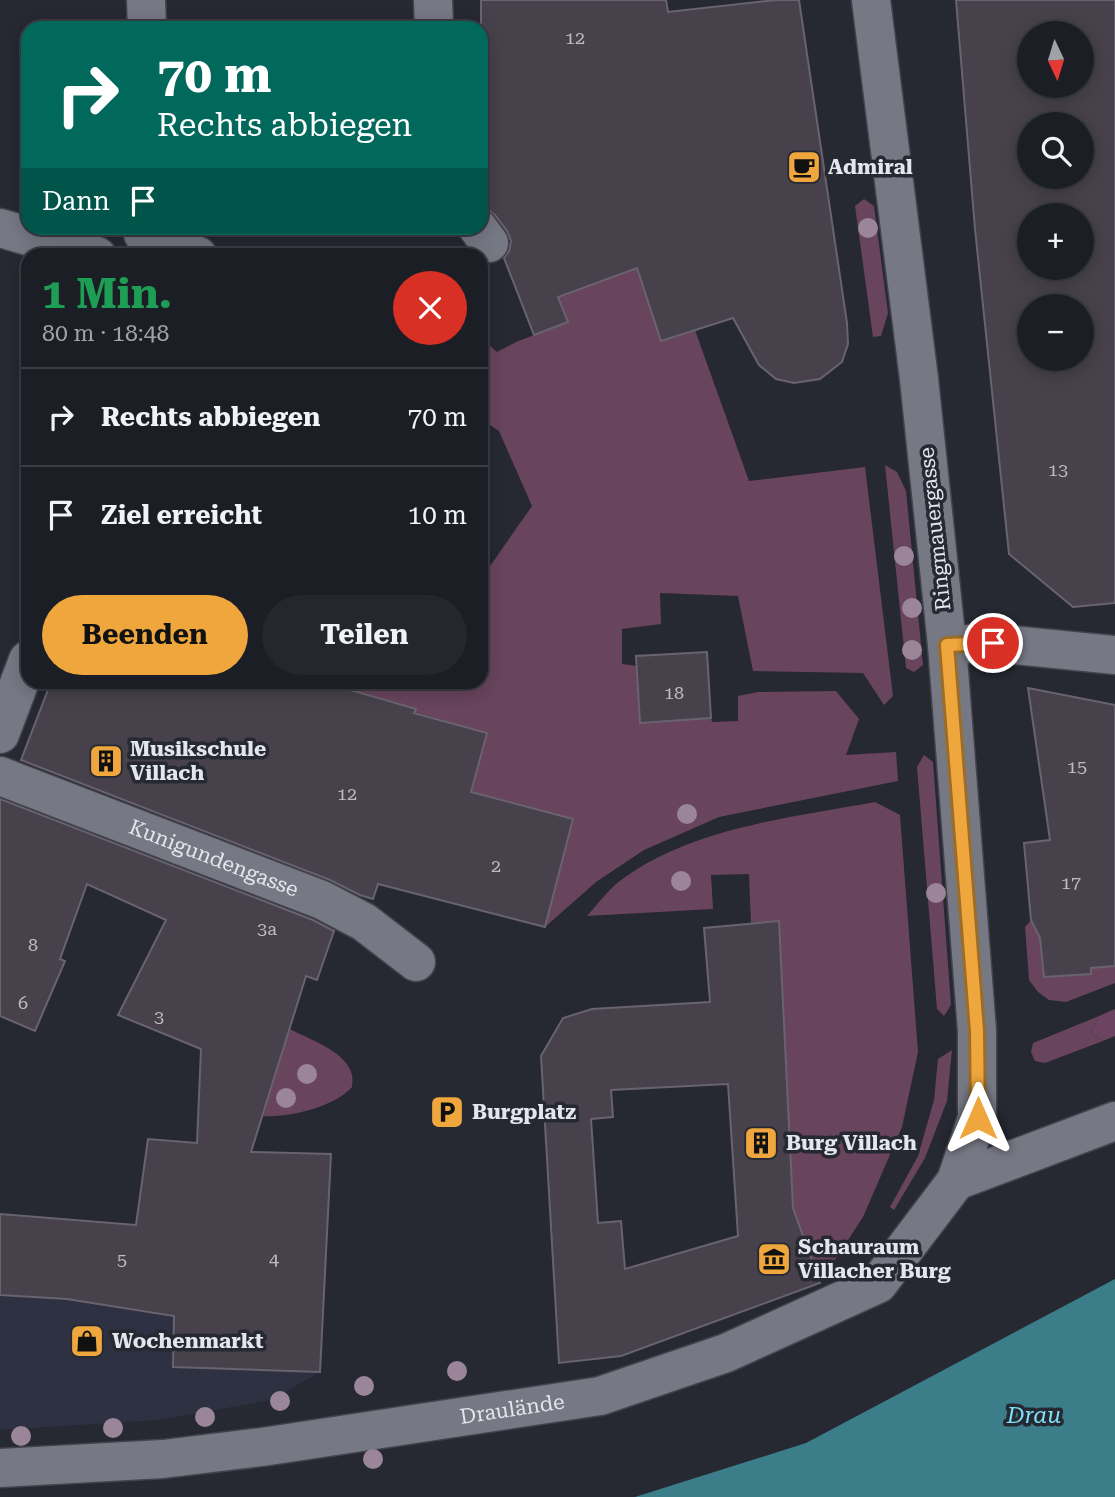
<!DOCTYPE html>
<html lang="de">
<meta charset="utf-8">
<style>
:root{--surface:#1c1e26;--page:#25272e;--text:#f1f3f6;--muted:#a0a2a7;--line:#3a3c43;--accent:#efa73d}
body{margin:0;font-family:"Roboto Serif",serif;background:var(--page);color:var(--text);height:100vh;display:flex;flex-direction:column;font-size:26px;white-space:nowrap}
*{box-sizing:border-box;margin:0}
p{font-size:23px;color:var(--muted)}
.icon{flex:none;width:38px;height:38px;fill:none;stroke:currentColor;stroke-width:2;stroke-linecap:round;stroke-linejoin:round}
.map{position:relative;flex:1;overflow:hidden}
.side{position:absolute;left:21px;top:248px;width:467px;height:441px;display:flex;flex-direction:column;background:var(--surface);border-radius:21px;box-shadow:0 4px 18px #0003,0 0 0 2px var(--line)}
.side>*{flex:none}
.hud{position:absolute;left:21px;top:21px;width:467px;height:214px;border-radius:21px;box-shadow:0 4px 18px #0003,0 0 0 2px var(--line);background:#00695c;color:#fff;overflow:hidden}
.needle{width:46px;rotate:176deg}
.buttons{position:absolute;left:1017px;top:21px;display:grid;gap:14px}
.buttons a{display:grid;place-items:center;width:77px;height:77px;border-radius:50%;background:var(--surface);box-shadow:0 4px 18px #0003,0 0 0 2px var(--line);font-size:35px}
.pin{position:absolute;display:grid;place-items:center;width:60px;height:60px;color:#fff;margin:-30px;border:4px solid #fff;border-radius:50%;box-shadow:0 2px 7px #0007}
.me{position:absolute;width:77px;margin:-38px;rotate:0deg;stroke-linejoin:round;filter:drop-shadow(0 0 5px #0008)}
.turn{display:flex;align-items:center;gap:24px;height:147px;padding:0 21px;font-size:32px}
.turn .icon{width:91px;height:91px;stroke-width:2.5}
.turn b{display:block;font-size:49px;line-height:60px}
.then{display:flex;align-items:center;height:66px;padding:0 21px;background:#0003;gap:14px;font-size:26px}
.round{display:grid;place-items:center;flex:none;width:74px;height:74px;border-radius:37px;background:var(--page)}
.headline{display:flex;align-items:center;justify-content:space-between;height:119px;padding:0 21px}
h1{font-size:42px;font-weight:700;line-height:52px;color:#1e9e55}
.cta{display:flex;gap:14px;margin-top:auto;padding:14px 21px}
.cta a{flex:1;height:80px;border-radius:42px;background:var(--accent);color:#111;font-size:28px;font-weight:700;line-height:80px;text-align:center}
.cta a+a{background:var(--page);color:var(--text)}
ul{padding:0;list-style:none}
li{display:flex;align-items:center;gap:21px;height:98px;padding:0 21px;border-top:2px solid var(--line)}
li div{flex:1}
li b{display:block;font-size:26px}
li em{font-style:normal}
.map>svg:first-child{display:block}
</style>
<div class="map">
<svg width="1115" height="1497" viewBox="0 0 1115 1497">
<rect width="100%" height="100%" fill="#262832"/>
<polygon fill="#2e3141" points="0,1295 67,1299 174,1316 173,1367 320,1372 271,1400 158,1420 0,1430"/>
<g fill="#68445d">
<polygon points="864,199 874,206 888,313 881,336 873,337 855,206"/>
<polygon points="637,268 661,341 695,330 749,481 865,467 893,696 884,705 863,673 753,671 738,596 660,593 661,624 622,629 622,664 637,666 711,718 712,722 738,721 738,696 758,692 836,691 859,719 846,755 896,752 898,781 719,817 644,850 596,882 545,927 573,819 528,807 523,824 466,808 487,733 415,712 415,709 328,683 481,682 481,640 487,627 481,625 481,579 532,506 499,431 481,419 481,338 497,352 516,342 568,322 558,297"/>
<polygon points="885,465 897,472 906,491 923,665 914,672 906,668"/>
<polygon points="924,755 933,762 951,1005 944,1016 937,1009 917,767"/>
<path d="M 875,802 L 900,815 L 918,1052 L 902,1127 L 863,1217 L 820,1283 L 793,1208 L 779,921 L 751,924 L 749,874 L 711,875 L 713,909 L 587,916 C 598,904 610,887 624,878 C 693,828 793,817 875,802 Z"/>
<polygon points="1031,920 1040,938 1044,977 1091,974 1091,968 1115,966 1115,983 1066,1002 1049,1000 1038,992 1029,980 1025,927"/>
<polygon points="1099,1016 1091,1033 1103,1041 1045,1063 1035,1061 1031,1052 1033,1043"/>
<path d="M 290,1029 C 312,1041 359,1055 352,1087 C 335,1107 288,1118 263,1116 Z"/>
<polygon points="952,1050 947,1101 925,1158 894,1210 890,1207 918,1156 934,1100 938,1059"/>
</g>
<polygon fill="#6c4360" points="1115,1009 1115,1036 1103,1041 1091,1033 1099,1016"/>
<polygon fill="#3c7d8a" points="1115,1279 1115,1497 635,1497 806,1443"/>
<g fill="#46414b" stroke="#69636f" stroke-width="2" fill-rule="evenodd">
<polygon points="481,0 666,0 668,12 776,0 799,0 847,323 848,344 842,362 820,379 794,383 776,379 759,365 733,318 661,341 637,268 558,297 568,322 534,335 504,258 509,251 511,241 507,231 495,215 484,207 481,201"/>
<path d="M 956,0 L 1115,0 L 1115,603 L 1073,607 L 1009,554 L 975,229 ZM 1029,33 L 1082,33 L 1082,86 L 1029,86 ZM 1029,124 L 1082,124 L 1082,177 L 1029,177 ZM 1029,215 L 1082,215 L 1082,268 L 1029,268 ZM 1029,306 L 1082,306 L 1082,359 L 1029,359 Z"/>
<polygon points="707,652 711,718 640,723 636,656"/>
<polygon points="51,682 323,682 416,709 414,713 487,733 471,792 573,819 545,927 378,884 373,899 360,895 330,880 21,760"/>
<polygon points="1028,688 1115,705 1115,966 1091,968 1091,974 1044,977 1040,938 1031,920 1024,843 1050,840"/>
<polygon points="0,799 313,920 334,931 317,980 306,976 251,1152 331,1154 320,1372 173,1367 174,1316 67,1299 0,1295 0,1214 136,1225 148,1139 197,1143 201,1049 118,1015 166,920 87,884 60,959 65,961 35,1031 0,1016"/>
<path d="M 779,921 L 793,1208 L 820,1283 L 621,1356 L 559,1363 L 541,1056 L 563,1018 L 592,1009 L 710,1002 L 704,928 ZM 728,1084 L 738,1236 L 625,1269 L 621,1221 L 598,1223 L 591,1119 L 613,1117 L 611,1090 Z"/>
</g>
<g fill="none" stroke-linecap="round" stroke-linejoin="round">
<g stroke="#42434c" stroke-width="41">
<g id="minor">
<polyline points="146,0 147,28"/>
<polyline points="433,0 434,28"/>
<polyline points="0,228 97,256"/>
<polyline points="478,228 489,243"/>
<polyline points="143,234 198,256"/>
<polyline points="947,645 993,643 1115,655"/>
<polyline points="0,734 28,660"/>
<path id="s1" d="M 0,776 L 322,900 L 364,922 L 416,962"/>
<polyline points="956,1181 1115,1121"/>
<path id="s2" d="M 0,1468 L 163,1459 L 262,1447 L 600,1396 L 726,1353 L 878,1284 L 956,1181 L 977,1118 L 977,1031 L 947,645 L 919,379 L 871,0"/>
</g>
</g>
<use href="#minor" stroke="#767884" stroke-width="38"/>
</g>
<g fill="#9b8599">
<circle cx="868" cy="228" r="10"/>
<circle cx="904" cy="556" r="10"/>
<circle cx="912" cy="608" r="10"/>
<circle cx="912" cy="650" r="10"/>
<circle cx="687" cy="814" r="10"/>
<circle cx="681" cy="881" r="10"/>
<circle cx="936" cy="893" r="10"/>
<circle cx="307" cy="1074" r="10"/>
<circle cx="286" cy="1098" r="10"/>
<circle cx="457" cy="1371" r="10"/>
<circle cx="364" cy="1386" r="10"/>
<circle cx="280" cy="1401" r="10"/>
<circle cx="205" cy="1417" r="10"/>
<circle cx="113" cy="1428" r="10"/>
<circle cx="21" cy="1436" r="10"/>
<circle cx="373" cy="1459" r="10"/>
</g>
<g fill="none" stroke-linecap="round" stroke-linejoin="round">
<g stroke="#9b6d28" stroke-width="18">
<polyline id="route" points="978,1118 977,1031 947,645 993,643"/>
</g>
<use href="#route" stroke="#efa73d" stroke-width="12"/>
</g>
<defs>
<g id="cafe-square" transform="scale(1.75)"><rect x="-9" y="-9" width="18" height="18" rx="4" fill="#efa73d" stroke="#262832"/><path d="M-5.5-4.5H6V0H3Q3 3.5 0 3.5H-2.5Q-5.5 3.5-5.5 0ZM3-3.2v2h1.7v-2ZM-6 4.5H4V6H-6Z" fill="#111"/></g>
<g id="building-square" transform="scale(1.75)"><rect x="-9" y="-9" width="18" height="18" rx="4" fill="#efa73d" stroke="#262832"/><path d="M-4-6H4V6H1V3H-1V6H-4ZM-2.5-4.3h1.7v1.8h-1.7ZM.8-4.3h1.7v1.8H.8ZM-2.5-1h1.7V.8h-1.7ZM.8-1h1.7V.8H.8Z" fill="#111"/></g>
<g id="parking-square" transform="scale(1.75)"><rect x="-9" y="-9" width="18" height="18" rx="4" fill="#efa73d" stroke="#262832"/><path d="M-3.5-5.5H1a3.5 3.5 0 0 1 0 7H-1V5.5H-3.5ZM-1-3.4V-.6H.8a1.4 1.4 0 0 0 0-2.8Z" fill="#111"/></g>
<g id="museum-square" transform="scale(1.75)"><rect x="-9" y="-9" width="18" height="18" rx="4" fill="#efa73d" stroke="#262832"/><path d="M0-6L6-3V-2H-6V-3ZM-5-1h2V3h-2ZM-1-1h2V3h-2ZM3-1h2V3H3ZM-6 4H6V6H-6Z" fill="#111"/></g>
<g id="shop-square" transform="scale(1.75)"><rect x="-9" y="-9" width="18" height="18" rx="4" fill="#efa73d" stroke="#262832"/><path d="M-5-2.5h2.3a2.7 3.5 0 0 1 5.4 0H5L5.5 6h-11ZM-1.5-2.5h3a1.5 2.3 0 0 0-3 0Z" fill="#111"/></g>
</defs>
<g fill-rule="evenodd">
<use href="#cafe-square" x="804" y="167"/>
<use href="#building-square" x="106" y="761"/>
<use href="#parking-square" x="447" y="1112"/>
<use href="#building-square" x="761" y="1143"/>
<use href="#museum-square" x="774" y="1259"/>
<use href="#shop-square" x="87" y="1341"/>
</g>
<g text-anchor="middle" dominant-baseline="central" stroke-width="7" stroke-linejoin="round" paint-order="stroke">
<g font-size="18" fill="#bcbdc4">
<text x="575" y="37">12</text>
<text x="1058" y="469">13</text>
<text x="674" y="692">18</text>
<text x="1077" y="766">15</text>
<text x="347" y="793">12</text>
<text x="496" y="865">2</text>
<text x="1071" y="882">17</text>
<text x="267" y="928">3a</text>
<text x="33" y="944">8</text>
<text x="23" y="1002">6</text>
<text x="159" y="1016">3</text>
<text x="274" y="1258">4</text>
<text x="122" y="1259">5</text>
</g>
<g font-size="21" font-weight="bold" fill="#e4e6ed" stroke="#262832" text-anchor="start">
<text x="828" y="167">Admiral</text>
<text x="130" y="749">Musikschule<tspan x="130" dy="24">Villach</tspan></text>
<text x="472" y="1112">Burgplatz</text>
<text x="786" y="1143">Burg Villach</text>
<text x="798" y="1247">Schauraum<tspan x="798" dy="24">Villacher Burg</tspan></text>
<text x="112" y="1341">Wochenmarkt</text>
</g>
<g font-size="21" fill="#e4e6ed" stroke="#262832">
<text transform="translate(935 529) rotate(-96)">Ringmauergasse</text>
<text stroke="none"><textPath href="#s1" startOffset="229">Kunigundengasse</textPath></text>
<text stroke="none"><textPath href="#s2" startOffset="516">Draulände</textPath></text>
</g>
<g font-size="23" font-style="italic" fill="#7ce1f7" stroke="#262832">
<text x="1034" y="1415">Drau</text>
</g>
</g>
</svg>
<div class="buttons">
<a><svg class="needle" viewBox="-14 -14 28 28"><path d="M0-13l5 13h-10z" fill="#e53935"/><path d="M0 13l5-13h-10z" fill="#a0a2a7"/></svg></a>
<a><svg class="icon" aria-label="search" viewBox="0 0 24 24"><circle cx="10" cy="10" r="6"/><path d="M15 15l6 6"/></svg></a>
<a>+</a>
<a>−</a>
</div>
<div class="pin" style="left:993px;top:643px;background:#d93025"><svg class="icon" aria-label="arrive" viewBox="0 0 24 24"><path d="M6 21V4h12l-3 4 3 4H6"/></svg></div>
<svg class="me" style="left:978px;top:1118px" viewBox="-20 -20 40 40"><path d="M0-17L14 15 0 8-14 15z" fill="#efa73d" stroke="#fff" stroke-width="4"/></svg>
<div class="hud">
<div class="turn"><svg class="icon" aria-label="right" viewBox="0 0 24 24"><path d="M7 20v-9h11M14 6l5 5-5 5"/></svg><div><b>70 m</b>Rechts abbiegen</div></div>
<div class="then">Dann<svg class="icon" aria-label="arrive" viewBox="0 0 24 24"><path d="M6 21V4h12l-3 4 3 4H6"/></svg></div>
</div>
<section class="side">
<div class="headline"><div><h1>1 Min.</h1><p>80 m · 18:48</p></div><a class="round" style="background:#d93025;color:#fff"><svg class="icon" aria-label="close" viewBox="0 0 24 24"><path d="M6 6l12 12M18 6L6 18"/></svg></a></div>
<ul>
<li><svg class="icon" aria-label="right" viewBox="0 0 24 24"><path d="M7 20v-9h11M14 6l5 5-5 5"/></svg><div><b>Rechts abbiegen</b></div><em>70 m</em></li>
<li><svg class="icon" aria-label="arrive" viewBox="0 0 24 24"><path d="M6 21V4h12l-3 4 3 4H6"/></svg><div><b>Ziel erreicht</b></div><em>10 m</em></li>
</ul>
<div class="cta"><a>Beenden</a><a>Teilen</a></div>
</section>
</div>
